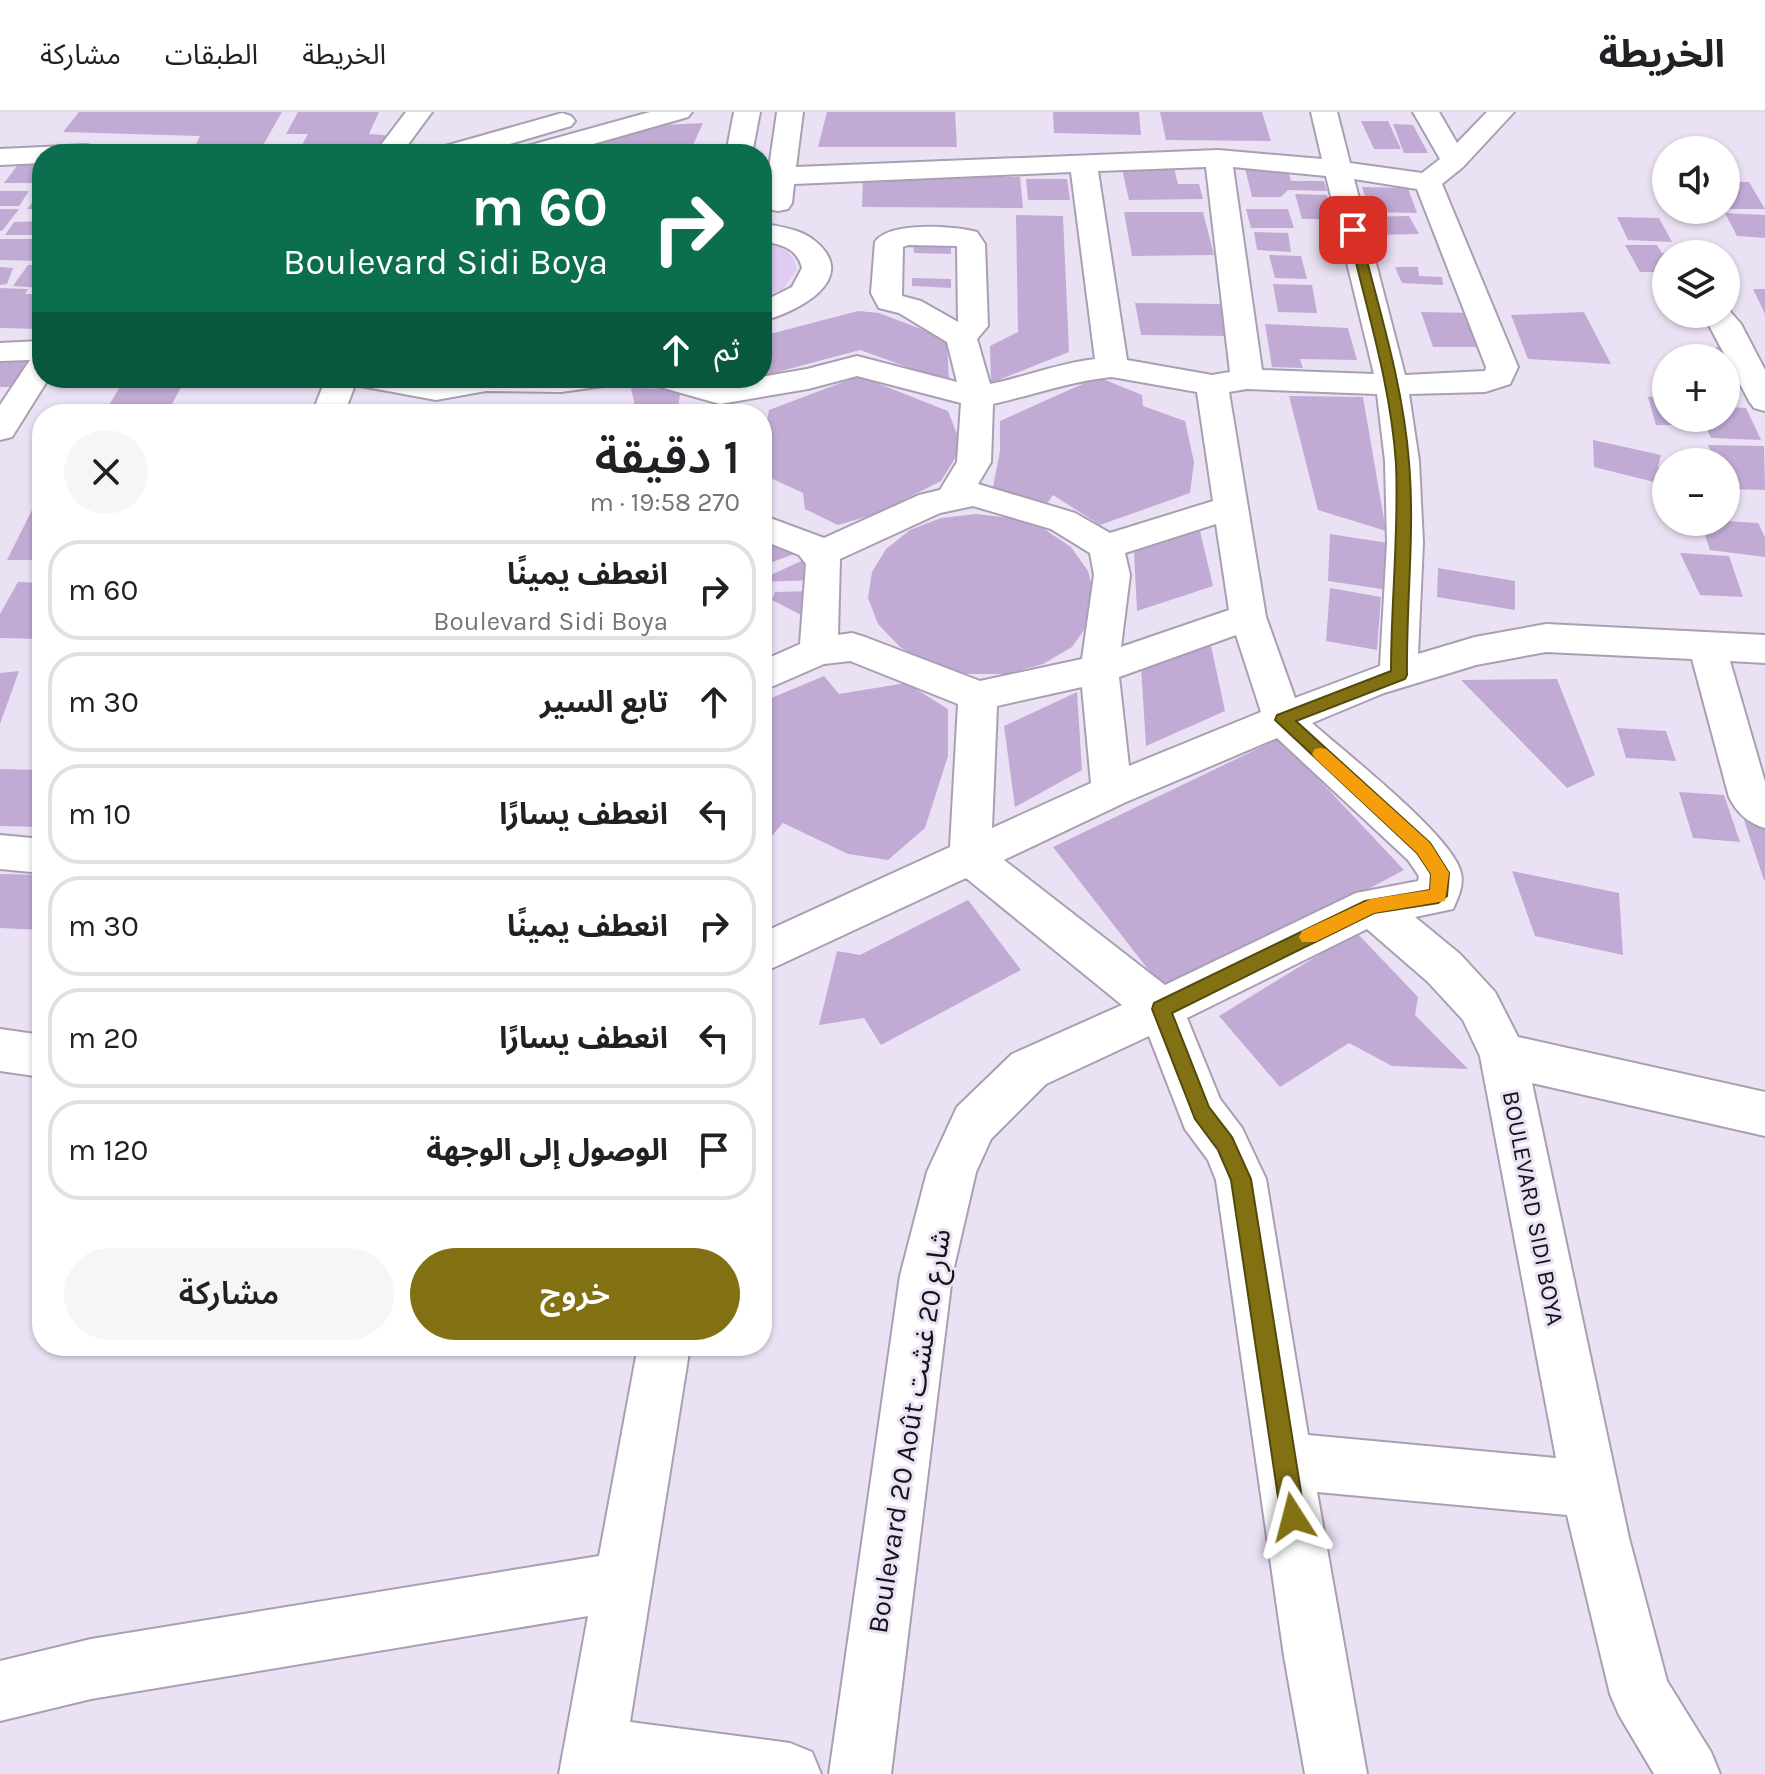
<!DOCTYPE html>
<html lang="ar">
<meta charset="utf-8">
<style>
:root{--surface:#fff;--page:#f6f6f6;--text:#202124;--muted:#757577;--line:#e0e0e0;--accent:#827112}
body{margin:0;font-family:Karla,"Noto Sans Arabic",sans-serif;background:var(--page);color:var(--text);direction:rtl;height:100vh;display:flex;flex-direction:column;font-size:30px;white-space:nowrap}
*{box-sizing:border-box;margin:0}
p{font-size:26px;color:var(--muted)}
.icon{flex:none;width:44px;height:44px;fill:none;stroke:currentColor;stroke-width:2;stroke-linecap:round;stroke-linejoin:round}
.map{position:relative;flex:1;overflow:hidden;direction:ltr}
.details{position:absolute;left:32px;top:292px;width:740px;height:952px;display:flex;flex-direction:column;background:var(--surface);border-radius:32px;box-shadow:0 2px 6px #0004;direction:rtl}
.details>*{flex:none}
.banner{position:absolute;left:32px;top:32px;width:740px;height:244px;border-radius:32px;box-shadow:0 2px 6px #0004;direction:rtl;background:#0b6e4f;color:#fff;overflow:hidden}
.buttons{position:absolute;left:1652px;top:24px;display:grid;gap:16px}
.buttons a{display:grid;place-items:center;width:88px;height:88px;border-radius:50%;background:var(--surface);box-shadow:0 2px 6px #0004;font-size:40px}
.pin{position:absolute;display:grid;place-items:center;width:68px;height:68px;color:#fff;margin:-34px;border-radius:16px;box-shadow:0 4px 12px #0006}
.me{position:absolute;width:88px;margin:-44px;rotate:351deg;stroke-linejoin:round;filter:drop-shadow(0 0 6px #0008)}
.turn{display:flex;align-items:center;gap:28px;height:168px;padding:0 32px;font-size:36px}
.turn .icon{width:104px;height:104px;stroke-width:2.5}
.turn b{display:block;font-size:56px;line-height:68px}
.then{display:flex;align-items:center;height:76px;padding:0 32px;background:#0003;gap:16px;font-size:30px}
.round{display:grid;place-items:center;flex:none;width:84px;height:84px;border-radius:42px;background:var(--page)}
.head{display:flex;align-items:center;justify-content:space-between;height:136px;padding:0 32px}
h1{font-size:48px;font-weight:600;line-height:60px}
.primary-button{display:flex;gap:16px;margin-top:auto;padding:16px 32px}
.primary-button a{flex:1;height:92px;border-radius:48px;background:var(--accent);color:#fff;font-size:32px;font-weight:600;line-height:92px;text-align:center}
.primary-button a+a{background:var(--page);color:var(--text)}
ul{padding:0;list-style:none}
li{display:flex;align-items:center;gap:24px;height:100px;margin:0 16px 12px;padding:0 16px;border:4px solid var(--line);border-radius:32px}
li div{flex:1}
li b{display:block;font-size:30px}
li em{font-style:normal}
header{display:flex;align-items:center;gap:48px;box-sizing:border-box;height:112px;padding:0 40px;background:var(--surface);border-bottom:2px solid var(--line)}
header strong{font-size:38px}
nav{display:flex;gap:44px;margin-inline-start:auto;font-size:28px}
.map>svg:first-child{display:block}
</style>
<header>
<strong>الخريطة</strong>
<nav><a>الخريطة</a><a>الطبقات</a><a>مشاركة</a></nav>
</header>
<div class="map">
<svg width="1765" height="1662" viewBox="0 0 1765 1662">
<rect width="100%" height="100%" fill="#ebe1f5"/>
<path fill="#e0ccf2" d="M 762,127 C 780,132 794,139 797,158 L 783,177 L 762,185 Z"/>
<g fill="#c1abd5">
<polygon points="79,0 282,0 258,42 191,42 200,24 63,20"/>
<polygon points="298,0 379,0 369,22 398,24 389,42 297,42 308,22 286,22"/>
<polygon points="827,0 955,0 957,35 818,35"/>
<polygon points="1053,0 1139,0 1141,23 1054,21"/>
<polygon points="1160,0 1262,0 1271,29 1166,28"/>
<polygon points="1361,9 1388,9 1401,37 1374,37"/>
<polygon points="703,11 689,42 560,42 663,13"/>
<polygon points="1393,12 1413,13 1428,41 1404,41"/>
<polygon points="42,48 42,71 4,71 20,50"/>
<polygon points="1174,56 1178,72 1199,72 1203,87 1129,88 1122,57"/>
<polygon points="1245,56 1288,57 1291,69 1324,69 1327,79 1288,78 1281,85 1252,85"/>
<polygon points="863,64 1020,65 1023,96 862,95"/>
<polygon points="1026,67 1067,67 1070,88 1028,88"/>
<polygon points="1726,70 1749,70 1765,97 1726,97"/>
<polygon points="1362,75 1408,76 1417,101 1370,100"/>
<polygon points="42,78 42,97 27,97"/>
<polygon points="0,79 29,79 19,94 0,94"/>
<polygon points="1295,82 1327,83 1334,107 1302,107"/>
<polygon points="0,97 19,97 2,119 0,119"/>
<polygon points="1246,97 1288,97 1294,116 1251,116"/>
<polygon points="1124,100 1203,100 1214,143 1132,144"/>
<polygon points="1725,101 1765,103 1765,126 1737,124"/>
<polygon points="1016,103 1063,104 1069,240 991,271 990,234 1018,220"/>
<polygon points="1409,104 1419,122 1374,123 1365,105"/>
<polygon points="1617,105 1659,106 1672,130 1628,128"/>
<polygon points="42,109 42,123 5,123 14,110"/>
<polygon points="1254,120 1288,121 1291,140 1257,138"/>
<polygon points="0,127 42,127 42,149 0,148"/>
<polygon points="1625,133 1657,133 1662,141 1666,141 1666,160 1640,160"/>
<polygon points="913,134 951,134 951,142 914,141"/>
<polygon points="1269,143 1301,144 1307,167 1275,166"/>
<polygon points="28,153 42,153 42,176 13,174"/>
<polygon points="0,155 13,156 7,172 0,173"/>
<polygon points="1395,155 1418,155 1419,164 1442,165 1443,173 1402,171"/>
<polygon points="912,166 951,167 951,176 912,174"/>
<polygon points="1273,172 1312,173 1317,201 1278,200"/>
<polygon points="0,176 28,177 25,182 42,182 42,211 39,217 0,216"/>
<polygon points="1753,177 1765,177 1765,202"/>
<polygon points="1135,191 1220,192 1228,224 1141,223"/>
<polygon points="858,199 879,201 947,227 949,270 860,238 766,263 766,223"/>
<polygon points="1421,200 1473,201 1487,235 1433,235"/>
<polygon points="1584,200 1611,252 1528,247 1511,203"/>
<polygon points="1265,212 1348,216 1357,248 1300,247 1303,256 1272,255"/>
<polygon points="1723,232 1733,267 1726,267 1726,246 1696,246"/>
<polygon points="0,250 26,250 12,275 0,275"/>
<polygon points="859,264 948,299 962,335 941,369 876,402 838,413 805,397 803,381 762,362 764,324 769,298"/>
<polygon points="1098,265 1142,283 1143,294 1185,309 1194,350 1190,381 1100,413 1053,383 1046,393 993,375 1000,339 1000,309"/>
<polygon points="123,270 183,271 168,300 106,298"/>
<polygon points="631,276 681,277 677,300 636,299"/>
<polygon points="1289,284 1363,285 1386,419 1318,398"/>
<polygon points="1666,284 1666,306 1680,306 1682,313 1656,313 1648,285"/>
<polygon points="1726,295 1746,296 1761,328 1711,326 1702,306 1726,306"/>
<polygon points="1593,328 1661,343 1658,355 1666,357 1666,373 1594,355"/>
<polygon points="1708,333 1764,334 1765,378 1730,377 1726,369 1726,350 1716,350"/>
<polygon points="42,378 42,448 7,448"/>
<polygon points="976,402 1011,406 1044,417 1071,435 1088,459 1095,485 1089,511 1072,535 1043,552 1007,562 968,562 930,553 900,535 878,512 868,486 872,460 886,437 910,418 941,406"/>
<polygon points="1726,409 1758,411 1765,425 1765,445 1710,438 1701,410"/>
<polygon points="1200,419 1213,474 1137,499 1134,440"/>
<polygon points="1330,422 1388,431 1388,478 1328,469"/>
<polygon points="767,427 802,439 762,454 762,432"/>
<polygon points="1680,441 1729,444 1743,485 1700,483"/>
<polygon points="810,445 812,468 762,470 762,467"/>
<polygon points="1438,456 1515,469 1515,498 1437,485"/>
<polygon points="18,470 42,471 42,527 0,526 0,502"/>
<polygon points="1330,476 1381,485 1377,538 1326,529"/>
<polygon points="812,479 811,508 772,488 775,480"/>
<polygon points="1210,529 1225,599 1146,634 1141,554"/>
<polygon points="19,559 0,612 0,561"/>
<polygon points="824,564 839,582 906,571 948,597 948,644 925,716 888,748 848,742 783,711 762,735 762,590"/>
<polygon points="1557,567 1595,663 1567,676 1461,568"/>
<polygon points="1077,580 1082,658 1015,695 1004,614"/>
<polygon points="1617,616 1666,619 1676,649 1626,646"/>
<polygon points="1280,626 1404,758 1168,883 1053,735"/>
<polygon points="0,657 42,658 42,715 0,714"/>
<polygon points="1679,680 1724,683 1740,730 1693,726"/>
<polygon points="1744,708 1765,710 1765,768 1764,768"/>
<polygon points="1512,759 1619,781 1623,843 1535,824"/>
<polygon points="0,762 42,763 42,818 0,816"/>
<polygon points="968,788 1021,858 881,933 864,906 819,913 837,839 860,843"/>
<polygon points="1356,820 1418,885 1415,903 1468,957 1392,954 1349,931 1280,975 1219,904"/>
</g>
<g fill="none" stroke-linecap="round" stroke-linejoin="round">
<g stroke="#a99fb3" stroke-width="4">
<g id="minor">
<polygon points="406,0 432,0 401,42 374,42"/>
<polygon points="650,0 692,0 688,5 558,42 516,42 520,36"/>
<polygon points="734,0 760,0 752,42 726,42"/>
<path d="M 777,0 L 803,0 L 796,55 L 1218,38 L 1322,47 L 1311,0 L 1337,0 L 1350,51 L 1422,61 L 1440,47 L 1413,0 L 1439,0 L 1457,31 L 1487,0 L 1514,0 L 1463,55 L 1442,72 L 1518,255 L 1510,272 L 1485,280 L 1409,282 L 1419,349 L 1423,431 L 1418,542 L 1475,525 L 1546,512 L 1765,523 L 1765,551 L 1730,549 L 1765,670 L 1765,716 C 1748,711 1737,701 1729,685 L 1692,547 L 1546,540 L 1476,553 L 1384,581 L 1312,611 C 1343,639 1454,725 1461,761 C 1464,773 1458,786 1453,797 L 1415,805 L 1460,842 L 1495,880 L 1518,925 L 1765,980 L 1765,1024 L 1532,971 L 1629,1426 L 1667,1569 L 1711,1640 L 1720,1662 L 1654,1662 L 1619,1603 L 1610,1582 L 1567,1403 L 1317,1380 L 1367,1662 L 1305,1662 L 1284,1544 L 1216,1068 L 1208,1048 L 1185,1017 L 1149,924 L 1046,972 L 991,1027 L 976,1060 L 952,1164 L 891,1662 L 829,1662 L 900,1164 L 927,1060 L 957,995 L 1012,942 L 1122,893 L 966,766 L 762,861 L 762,821 L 950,735 L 958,592 L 850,549 L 824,552 L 762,579 L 762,549 L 800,532 L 806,452 L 799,443 L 762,428 L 762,403 L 824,426 L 919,383 L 940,378 L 957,350 L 961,291 L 857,264 L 808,277 L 720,292 L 653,273 L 648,266 L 699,266 L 721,272 L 807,257 L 857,244 L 957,270 L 947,230 L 899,201 L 879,196 L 871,181 L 875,130 C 889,109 954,114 977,120 L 985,132 L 988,214 L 977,227 L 990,272 C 1025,265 1059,251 1095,247 L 1071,60 L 794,72 L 792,91 L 788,97 L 778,99 L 768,97 L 764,91 ZM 1206,55 L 1230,260 L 1212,263 L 1127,248 L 1098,59 ZM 1233,55 L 1326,64 L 1374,262 L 1262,258 ZM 1354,67 L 1417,77 L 1486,255 L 1485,259 L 1405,263 ZM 908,133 L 957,134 L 958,210 L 921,189 L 902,184 L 903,135 ZM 1112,265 L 1197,280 L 1213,389 L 1110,421 L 1075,401 L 978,372 L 991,350 L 993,292 C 1033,283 1071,269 1112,265 ZM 1247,277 L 1377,282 L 1385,349 L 1387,431 L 1380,554 L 1295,586 L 1266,505 L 1229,280 ZM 973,394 L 1051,417 L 1090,441 L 1094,463 L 1082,547 L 980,569 L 865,525 L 852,521 L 838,523 L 840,447 L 940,401 ZM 1216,412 L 1229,498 L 1121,535 L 1130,463 L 1125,441 ZM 1236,523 L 1261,600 L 1129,654 L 1119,565 ZM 1082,575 L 1091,671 L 992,716 L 997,594 ZM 1277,626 L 1408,748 L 1419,764 L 1418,769 L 1356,781 L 1165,873 L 1004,748 L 1126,690 ZM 1367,817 L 1428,870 L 1463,908 L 1480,944 L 1556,1346 L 1308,1323 L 1266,1067 L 1242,1016 L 1220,987 L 1187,906 Z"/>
<polygon points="562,1 571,4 575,9 571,14 476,42 434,42 438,36"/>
<polygon points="86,33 95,35 99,41 42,42 42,51 0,53 0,37"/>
<path d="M 762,111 C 780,115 801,117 815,129 C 862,168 795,201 762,209 L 762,190 L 792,175 L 802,156 C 797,136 781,132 762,129 Z"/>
<polygon points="1726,195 1741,212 1765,258 1765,299 1754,296 1749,289 1703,202 1726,202"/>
<polygon points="42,229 42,266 49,266 12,325 0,328 0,293 30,248 0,249 0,231"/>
<polygon points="326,266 616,266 611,273 561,280 486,279 436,288 355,273 344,302 312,302"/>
<polygon points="0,723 42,727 42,761 0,757"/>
<polygon points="0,917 42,923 42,965 0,959"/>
<polygon points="638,1234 690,1234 630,1610 790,1631 812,1640 821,1662 559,1662 588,1504 91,1587 0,1609 0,1549 91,1527 599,1444"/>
</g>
</g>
<use href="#minor" fill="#fff" fill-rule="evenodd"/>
</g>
<path fill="#827112" stroke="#54490c" stroke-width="2" d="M 1353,115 L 1359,118 C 1378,194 1403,271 1409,350 C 1415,421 1406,492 1407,563 L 1405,567 L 1296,609 L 1430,731 L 1449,761 L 1447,784 L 1438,791 L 1374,801 L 1172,901 L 1209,995 L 1232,1025 L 1251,1067 L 1305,1405 L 1301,1413 L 1293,1417 L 1285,1413 L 1281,1405 L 1231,1068 L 1218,1038 L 1195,1007 L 1152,897 L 1154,891 L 1365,789 L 1430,778 L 1431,762 L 1417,741 L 1275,608 L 1277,603 L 1391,559 C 1391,490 1399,421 1396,352 C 1391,273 1366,195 1348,118 Z"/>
<polygon fill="#f59e0b" points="1320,636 1326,637 1430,731 1449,761 1445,789 1374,801 1315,830 1302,830 1299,825 1302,819 1371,787 1430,778 1431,762 1417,741 1315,646 1312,642 1315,637"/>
<g text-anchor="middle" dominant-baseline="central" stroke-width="6" stroke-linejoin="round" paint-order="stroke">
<g font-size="24" fill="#17131a" stroke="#ebe1f5">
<text transform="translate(1533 1096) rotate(79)">BOULEVARD SIDI BOYA</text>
</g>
<g font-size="28" fill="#17131a" stroke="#ebe1f5">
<text transform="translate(909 1319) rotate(-81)">Boulevard 20 Août شارع 20 غشت</text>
</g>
</g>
</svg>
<div class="buttons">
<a><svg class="icon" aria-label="sound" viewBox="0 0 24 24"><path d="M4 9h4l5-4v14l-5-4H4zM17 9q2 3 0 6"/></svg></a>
<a><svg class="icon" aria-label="layers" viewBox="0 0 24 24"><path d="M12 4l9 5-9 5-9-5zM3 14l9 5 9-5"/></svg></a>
<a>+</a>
<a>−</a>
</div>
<div class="pin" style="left:1353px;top:118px;background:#d93025"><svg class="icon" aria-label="arrive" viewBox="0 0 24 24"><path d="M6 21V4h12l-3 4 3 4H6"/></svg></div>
<svg class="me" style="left:1293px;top:1405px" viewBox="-20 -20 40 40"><path d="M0-17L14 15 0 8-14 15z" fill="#827112" stroke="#fff" stroke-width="4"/></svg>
<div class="banner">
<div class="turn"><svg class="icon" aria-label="right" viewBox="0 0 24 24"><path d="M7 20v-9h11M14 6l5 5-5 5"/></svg><div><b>60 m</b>Boulevard Sidi Boya</div></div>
<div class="then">ثم<svg class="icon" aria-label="ahead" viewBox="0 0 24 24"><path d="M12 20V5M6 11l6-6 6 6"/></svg></div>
</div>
<section class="details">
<div class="head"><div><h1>1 دقيقة</h1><p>270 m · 19:58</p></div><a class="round"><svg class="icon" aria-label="close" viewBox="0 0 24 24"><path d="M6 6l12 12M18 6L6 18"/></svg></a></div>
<ul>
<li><svg class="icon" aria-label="right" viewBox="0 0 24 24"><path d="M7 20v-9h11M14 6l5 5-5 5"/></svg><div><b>انعطف يمينًا</b><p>Boulevard Sidi Boya</p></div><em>60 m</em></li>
<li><svg class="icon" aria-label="ahead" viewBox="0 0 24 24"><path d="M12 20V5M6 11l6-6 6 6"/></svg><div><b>تابع السير</b></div><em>30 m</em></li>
<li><svg class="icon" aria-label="left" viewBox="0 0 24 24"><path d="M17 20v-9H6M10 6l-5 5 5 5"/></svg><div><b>انعطف يسارًا</b></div><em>10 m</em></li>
<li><svg class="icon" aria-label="right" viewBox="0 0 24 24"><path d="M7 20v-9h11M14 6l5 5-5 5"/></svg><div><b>انعطف يمينًا</b></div><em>30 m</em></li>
<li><svg class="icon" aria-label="left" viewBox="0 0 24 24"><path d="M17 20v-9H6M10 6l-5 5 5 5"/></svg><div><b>انعطف يسارًا</b></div><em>20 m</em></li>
<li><svg class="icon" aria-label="arrive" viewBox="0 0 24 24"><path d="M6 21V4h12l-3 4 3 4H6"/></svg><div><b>الوصول إلى الوجهة</b></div><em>120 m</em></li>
</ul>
<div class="primary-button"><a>خروج</a><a>مشاركة</a></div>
</section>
</div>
